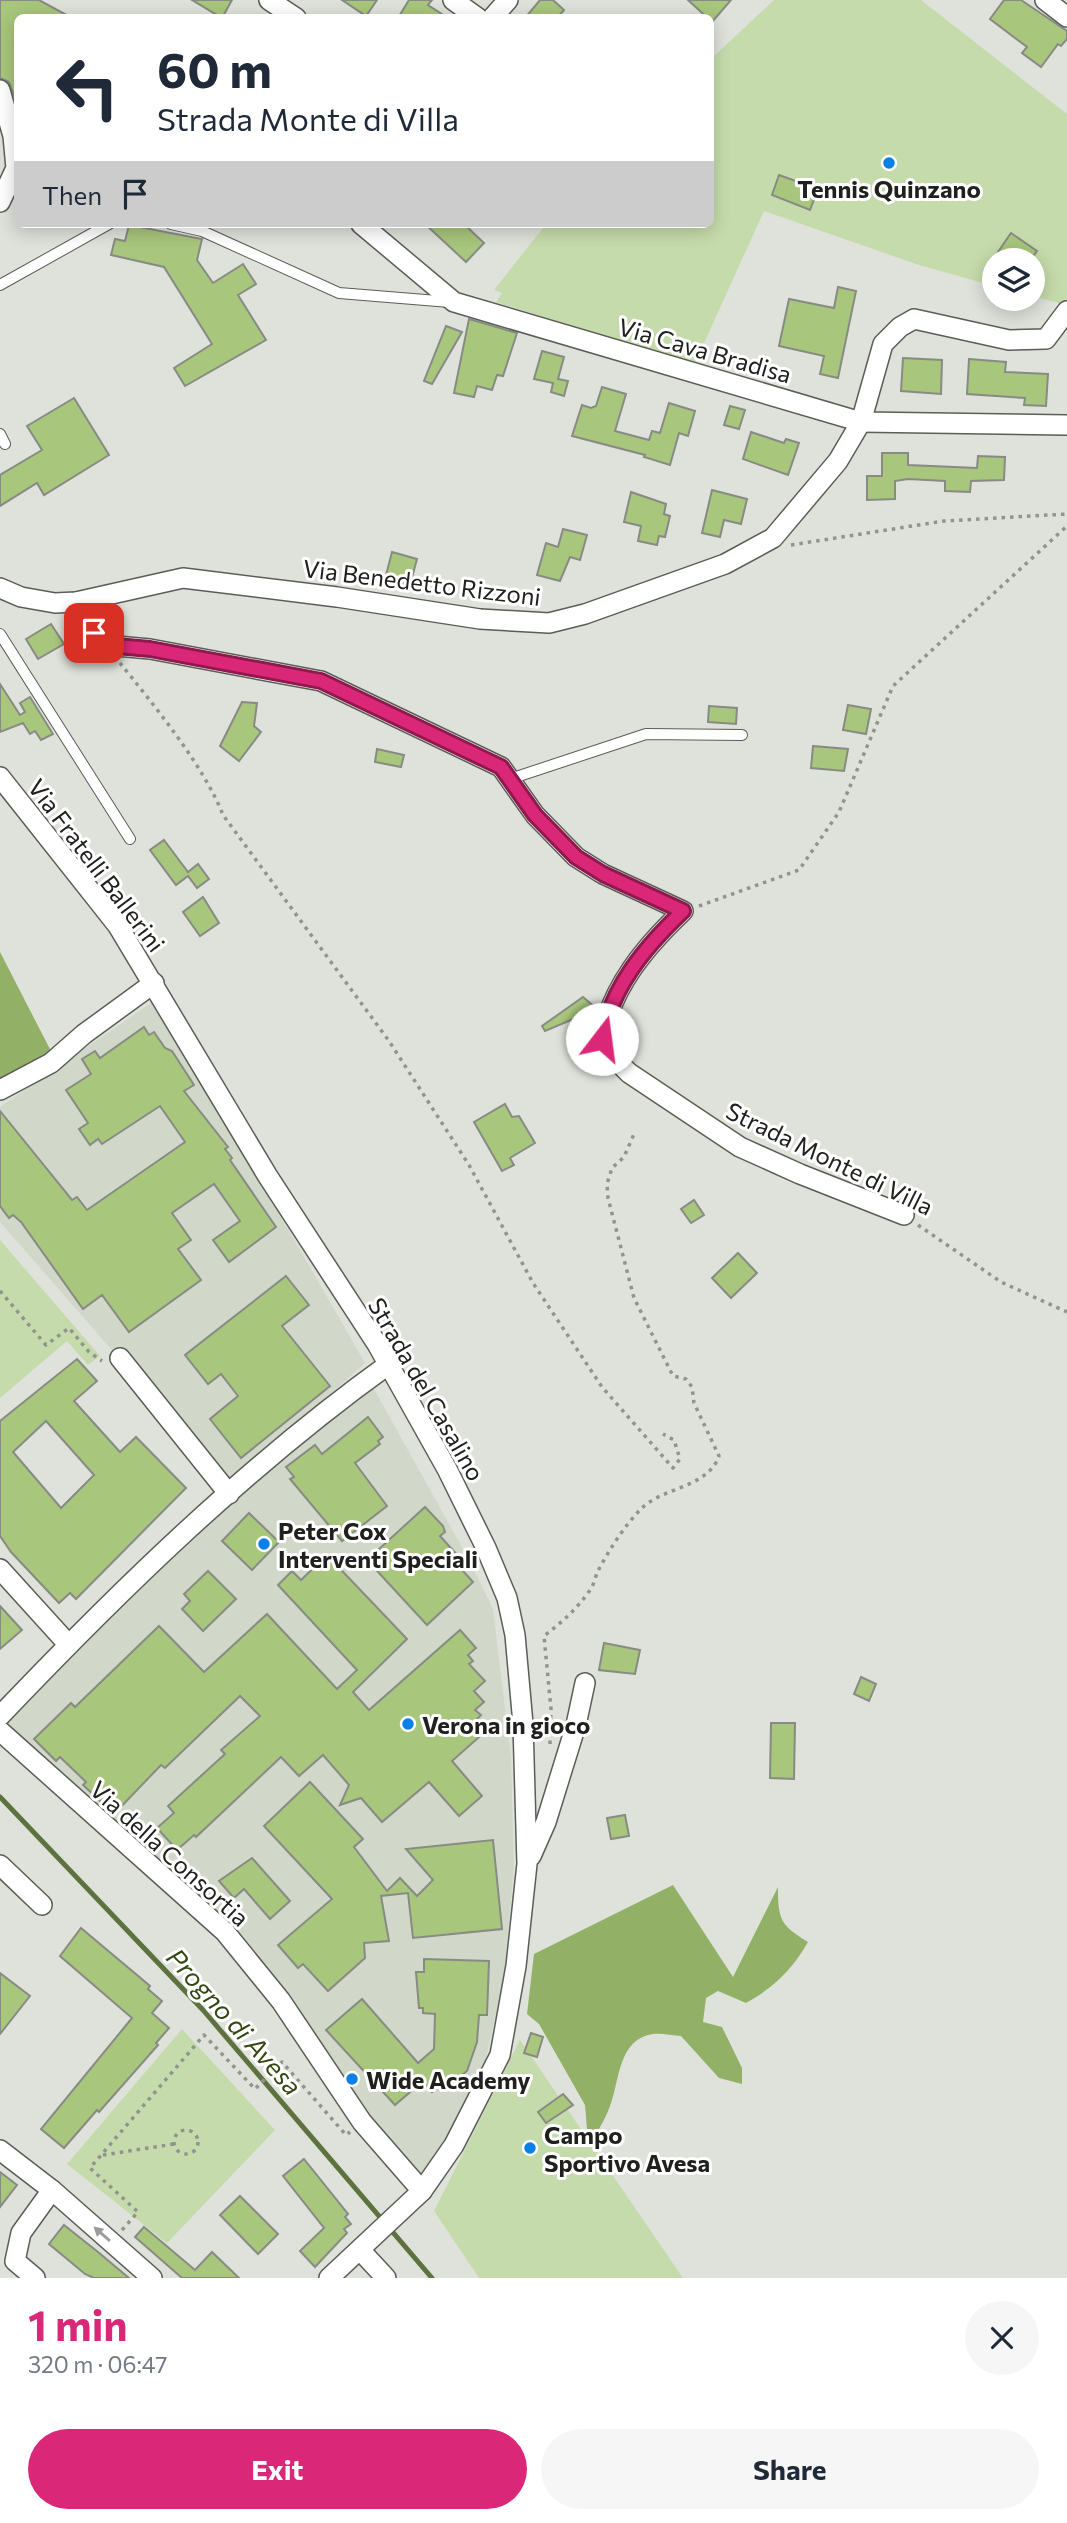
<!DOCTYPE html>
<meta charset="utf-8">
<style>
:root{--surface:#fff;--page:#f6f6f7;--text:#1f2937;--muted:#747a83;--accent:#db2777}
body{margin:0;font-family:Commissioner,sans-serif;background:var(--page);color:var(--text);height:100vh;display:flex;flex-direction:column;font-size:26px;white-space:nowrap}
*{box-sizing:border-box;margin:0}
p{font-size:23px;color:var(--muted)}
.icon{flex:none;width:38px;height:38px;fill:none;stroke:currentColor;stroke-width:2;stroke-linecap:round;stroke-linejoin:round}
.map{position:relative;height:2278px;overflow:hidden}
.sheet{display:flex;flex-direction:column;background:var(--surface);flex:1}
.sheet>*{flex:none}
.top-card{position:absolute;left:14px;top:14px;width:700px;height:214px;border-radius:10px;box-shadow:0 4px 18px #0003;background:#fff;color:var(--text);overflow:hidden}
.controls{position:absolute;left:982px;top:248px;display:grid;gap:14px}
.controls a{display:grid;place-items:center;width:63px;height:63px;border-radius:50%;background:var(--surface);box-shadow:0 4px 18px #0003;font-size:35px}
.pin{position:absolute;display:grid;place-items:center;width:60px;height:60px;color:#fff;margin:-30px;border-radius:14px;box-shadow:0 4px 10px #0006}
.me{position:absolute;width:77px;margin:-38px;rotate:15deg;stroke-linejoin:round;filter:drop-shadow(0 0 5px #0008)}
.turn{display:flex;align-items:center;gap:24px;height:147px;padding:0 28px;font-size:32px}
.turn .icon{width:91px;height:91px;stroke-width:2.5}
.turn b{display:block;font-size:49px;line-height:60px}
.then{display:flex;align-items:center;height:66px;padding:0 28px;background:#0003;gap:14px;font-size:26px}
.round{display:grid;place-items:center;flex:none;width:74px;height:74px;border-radius:37px;background:var(--page)}
.head{display:flex;align-items:center;justify-content:space-between;height:119px;padding:0 28px}
h1{font-size:42px;font-weight:700;line-height:52px;color:var(--accent)}
.button{display:flex;gap:14px;margin-top:auto;padding:14px 28px}
.button a{flex:1;height:80px;border-radius:42px;background:var(--accent);color:#fff;font-size:28px;font-weight:700;line-height:80px;text-align:center}
.button a+a{background:var(--page);color:var(--text)}
.map>svg:first-child{display:block}
</style>
<div class="map">
<svg width="1067" height="2278" viewBox="0 0 1067 2278">
<rect width="100%" height="100%" fill="#dfe2db"/>
<g fill="#d1d7c9">
<polygon points="151,1003 246,1156 365,1363 229,1484 0,1222 0,1107"/>
<polygon points="369,1380 468,1558 493,1609 511,1758 514,1866 504,1978 486,2058 448,2140 417,2179 220,1934 1,1726 197,1532"/>
</g>
<g fill="#c6dbab">
<polygon points="774,0 921,0 1067,114 1067,298 1062,304 1033,296 1032,261 994,261 994,286 919,265 764,211 694,365 496,302 502,293 494,290 546,224 710,224 711,59"/>
<polygon points="0,1240 100,1356 88,1365 67,1341 0,1398"/>
<polygon points="182,2029 275,2130 167,2243 67,2164"/>
<polygon points="520,2040 683,2278 479,2278 434,2211"/>
</g>
<g fill="#93b067">
<polygon points="0,952 53,1055 0,1087"/>
<path d="M 673,1885 L 733,1977 L 778,1887 C 778,1919 780,1925 808,1942 C 792,1970 773,1988 746,2003 L 718,1991 L 706,1998 L 703,2022 L 722,2027 L 742,2068 L 742,2084 L 719,2078 L 681,2036 C 673,2036 662,2033 653,2034 C 618,2039 620,2080 610,2106 C 607,2115 602,2123 598,2131 L 587,2129 L 585,2105 L 539,2024 L 527,2014 L 534,1954 Z"/>
</g>
<g fill="none" stroke-linecap="round" stroke-linejoin="round">
<polyline stroke="#5e723f" stroke-width="5" points="0,1797 203,2010 432,2278"/>
</g>
<g fill="#a8c67c" stroke="#888b84" stroke-width="2" fill-rule="evenodd">
<polygon points="0,0 39,0 72,18 18,18 18,107 9,82 0,78"/>
<polygon points="192,0 232,0 222,18"/>
<polygon points="342,0 377,0 366,16"/>
<polygon points="409,0 432,0 428,5 448,18 398,18"/>
<polygon points="540,0 553,0 564,10 557,18 525,18"/>
<polygon points="688,0 731,0 712,22"/>
<polygon points="1004,0 1021,0 1067,31 1067,39 1061,46 1058,44 1041,67 1022,53 1027,47 990,19"/>
<polygon points="779,175 818,189 810,210 772,195"/>
<polygon points="425,224 464,224 484,243 466,262"/>
<polygon points="129,225 202,239 197,260 213,283 243,264 256,284 238,295 266,340 185,386 174,368 212,344 164,267 111,255 115,239 125,241"/>
<polygon points="1011,233 1037,251 1030,261 1010,261 998,252"/>
<polygon points="838,287 856,291 838,378 820,374 824,356 779,346 789,299 834,308"/>
<polygon points="469,319 517,333 503,376 497,375 492,390 477,386 474,397 454,393"/>
<polygon points="446,326 462,332 432,384 424,381"/>
<polygon points="542,351 564,357 558,379 568,381 564,396 551,392 553,383 534,379"/>
<polygon points="903,358 942,360 941,394 901,391"/>
<polygon points="969,359 1006,362 1005,372 1048,374 1046,406 1024,405 1025,398 967,394"/>
<polygon points="602,387 626,394 615,431 649,440 652,431 660,433 669,403 695,411 688,436 679,433 670,465 644,457 645,455 572,436 582,405 591,408 596,406"/>
<polygon points="74,398 109,455 44,495 37,483 0,506 0,475 42,450 27,426"/>
<polygon points="730,406 745,410 739,429 724,425"/>
<polygon points="751,432 784,443 786,439 799,443 788,475 743,459"/>
<polygon points="882,453 908,453 908,465 977,468 978,456 1005,457 1004,480 971,481 970,492 945,491 945,481 908,479 895,481 895,499 867,500 867,476 882,476"/>
<polygon points="712,490 747,499 741,524 724,520 720,537 702,533"/>
<polygon points="631,492 666,504 664,514 670,516 665,537 659,536 657,545 638,541 641,526 624,522"/>
<polygon points="563,529 587,535 580,560 570,557 560,581 537,575 546,543 558,547"/>
<polygon points="392,552 417,559 410,585 385,579"/>
<polygon points="51,624 64,644 38,659 26,639"/>
<polygon points="0,684 20,715 25,712 20,703 30,697 53,734 41,740 35,731 30,734 23,723 0,732"/>
<polygon points="242,702 257,703 254,726 261,732 239,761 220,746"/>
<polygon points="848,705 871,709 866,734 843,730"/>
<polygon points="709,706 737,708 736,724 708,722"/>
<polygon points="813,746 848,749 844,771 811,768"/>
<polygon points="377,749 404,755 401,767 375,762"/>
<polygon points="164,840 188,872 198,864 209,879 197,888 188,876 176,885 150,850"/>
<polygon points="203,897 219,923 200,936 183,912"/>
<polygon points="583,997 597,1009 545,1031 542,1026"/>
<polygon points="144,1027 149,1035 154,1032 165,1048 172,1051 194,1085 184,1091 228,1147 225,1149 232,1158 230,1160 276,1227 229,1262 213,1240 240,1221 214,1184 172,1213 191,1240 178,1249 201,1280 129,1332 102,1295 83,1309 21,1222 13,1215 9,1218 0,1206 0,1111 72,1200 77,1197 87,1210 185,1142 160,1106 102,1144 98,1139 90,1145 79,1129 88,1123 66,1090 91,1074 82,1059 95,1051 100,1058"/>
<polygon points="592,1027 590,1042 605,1067 600,1070 595,1061 586,1067 572,1046"/>
<polygon points="505,1104 512,1117 519,1116 535,1143 510,1158 514,1165 502,1171 474,1122"/>
<polygon points="694,1200 704,1215 691,1223 681,1209"/>
<polygon points="738,1253 757,1273 731,1298 712,1278"/>
<polygon points="286,1276 309,1305 282,1326 330,1386 241,1458 210,1419 238,1396 221,1374 208,1384 185,1355"/>
<path d="M 77,1359 L 97,1381 L 74,1401 L 120,1452 L 136,1437 L 186,1488 L 76,1599 L 70,1593 L 59,1603 L 11,1552 L 0,1536 L 0,1421 ZM 46,1421 L 94,1475 L 61,1508 L 13,1452 Z"/>
<polygon points="368,1417 383,1437 378,1441 380,1444 355,1463 387,1506 342,1541 290,1479 294,1477 286,1467 315,1445 322,1454"/>
<polygon points="425,1507 443,1526 445,1532 440,1536 459,1557 454,1561 473,1582 427,1625 367,1560"/>
<polygon points="249,1513 279,1542 252,1570 222,1541"/>
<polygon points="327,1555 407,1639 353,1692 369,1710 460,1630 476,1648 468,1655 473,1661 469,1664 485,1681 474,1691 484,1702 475,1710 481,1715 477,1719 487,1730 452,1761 482,1796 459,1816 429,1782 382,1822 361,1798 340,1805 349,1785 323,1755 299,1776 281,1757 196,1837 194,1835 177,1850 157,1828 174,1813 168,1806 225,1754 221,1750 260,1716 240,1696 165,1768 161,1765 114,1814 83,1785 86,1782 60,1757 56,1761 34,1739 71,1703 75,1707 159,1626 204,1672 267,1614 337,1689 357,1670 278,1585 292,1571 301,1580"/>
<polygon points="208,1571 236,1599 203,1631 182,1609 190,1601 184,1594"/>
<polygon points="0,1606 22,1630 0,1649"/>
<polygon points="604,1643 640,1650 635,1674 599,1670"/>
<polygon points="861,1677 876,1684 869,1701 854,1694"/>
<polygon points="771,1723 795,1723 794,1779 770,1778"/>
<polygon points="310,1782 363,1839 354,1847 387,1891 400,1878 417,1896 433,1880 406,1849 493,1840 502,1929 413,1938 408,1893 381,1896 389,1941 364,1943 365,1958 328,1991 303,1964 298,1968 278,1945 332,1899 264,1826"/>
<polygon points="625,1815 629,1836 611,1839 607,1818"/>
<polygon points="252,1858 290,1901 270,1919 244,1889 234,1898 219,1881"/>
<polygon points="81,1928 150,1986 148,1989 162,2001 152,2013 169,2028 156,2043 158,2045 99,2112 97,2110 64,2148 41,2129 132,2018 60,1956"/>
<polygon points="424,1959 489,1961 487,2015 479,2015 477,2042 467,2071 454,2081 451,2077 432,2092 423,2081 395,2105 326,2030 362,1999 418,2063 434,2049 435,2014 423,2013 423,2008 419,2008 416,1972 424,1972"/>
<polygon points="0,1973 30,1996 0,2034"/>
<polygon points="531,2033 543,2037 537,2057 524,2053"/>
<polygon points="563,2094 573,2105 546,2123 538,2112"/>
<polygon points="304,2159 348,2214 345,2217 351,2224 344,2229 347,2233 315,2267 300,2251 324,2228 283,2176"/>
<polygon points="0,2172 17,2185 0,2207"/>
<polygon points="240,2196 278,2234 258,2254 220,2215"/>
<polygon points="64,2225 98,2252 129,2278 94,2278 85,2274 49,2244"/>
<polygon points="144,2227 195,2270 212,2252 239,2278 182,2278 135,2237"/>
</g>
<g fill="none" stroke-linecap="round" stroke-linejoin="round">
<g stroke="#5b5d57" stroke-width="12">
<g id="lane">
<polyline points="171,224 202,231 339,293 450,302"/>
<polyline points="0,285 109,224"/>
<polyline points="0,434 5,444"/>
<polyline points="0,634 130,839"/>
<polyline points="510,779 646,734 742,735"/>
</g>
</g>
<g stroke="#5b5d57" stroke-width="22">
<g id="street">
<polyline points="269,0 296,18"/>
<polyline points="453,0 478,18"/>
<polyline points="1045,0 1067,17"/>
<polyline points="492,18 508,0"/>
<polyline points="0,90 13,136 16,168 0,202"/>
<polyline points="361,224 454,302 861,422 1067,425"/>
<polyline points="0,588 21,597 55,603 76,602 183,578 337,597 480,619 549,623 585,614 725,564 773,538 838,461 861,422 883,344 900,327 914,319 1009,340 1046,339 1067,311"/>
<path d="M 76,602 L 82,621 L 105,645 L 150,649 L 321,681 L 501,767 L 535,815 L 576,857 L 603,874 L 683,911 C 646,946 611,987 602,1039 L 614,1058 L 629,1073 L 740,1147 L 800,1174 L 904,1215"/>
<polyline points="0,777 118,926 267,1175 377,1344 447,1469 486,1548 507,1598 515,1635 523,1724 527,1864 516,1966 500,2055 454,2145 422,2191 329,2278"/>
<polyline points="0,1090 51,1063 84,1034 154,983"/>
<polyline points="120,1358 229,1494"/>
<polyline points="0,1569 68,1644"/>
<path d="M 0,1716 C 120,1590 247,1466 389,1364"/>
<polyline points="0,1731 225,1932 281,2001 362,2122 422,2191"/>
<polyline points="531,1856 546,1822 576,1725 585,1683"/>
<polyline points="0,1865 42,1905"/>
<polyline points="0,2150 52,2190 21,2233 15,2261 35,2278"/>
<polyline points="52,2190 152,2278"/>
<polyline points="360,2250 386,2278"/>
</g>
</g>
<g stroke="#91938e" stroke-width="3.5" stroke-dasharray="3.5 5" stroke-linecap="butt">
<polyline points="791,545 944,521 1067,514"/>
<path d="M 120,663 C 153,704 204,766 223,815 L 389,1041 L 469,1165 L 533,1283 L 602,1387 L 673,1468 L 680,1459 L 674,1440 L 663,1434"/>
<polyline points="699,906 799,870 839,812 893,686 1067,526"/>
<polyline points="918,1225 1001,1282 1067,1312"/>
<polyline points="0,1291 46,1345 69,1328 89,1352 102,1361"/>
<path d="M 550,1744 L 551,1709 L 544,1636 C 562,1622 577,1609 590,1590 C 594,1585 595,1577 598,1571 C 609,1550 625,1525 641,1509 C 662,1487 708,1488 719,1456 L 694,1403 L 692,1387 L 686,1379 L 673,1376 L 634,1298 L 608,1198 L 607,1184 L 612,1168 L 624,1157 L 634,1134"/>
<circle cx="186" cy="2142" r="12"/>
<polyline points="103,2155 174,2144"/>
<polyline points="122,2230 138,2212 90,2168 204,2035 255,2089 282,2062 346,2135 350,2132"/>
</g>
<use href="#lane" stroke="#fff" stroke-width="10"/>
<use href="#street" stroke="#fff" stroke-width="19"/>
</g>
<defs><path id="oneway-solid" d="M-6-.8H1V-3.2L6.5 0L1 3.2V.8H-6Z" transform="scale(1.75)"/></defs>
<use fill="#9b9b9a" href="#oneway-solid" transform="translate(102 2234) rotate(-139)"/>
<g fill="none" stroke-linecap="round" stroke-linejoin="round">
<g stroke="#8e194d" stroke-width="18">
<path id="route" d="M 94,633 L 105,645 L 150,649 L 321,681 L 501,767 L 535,815 L 576,857 L 603,874 L 683,911 C 646,946 611,987 602,1039"/>
</g>
<use href="#route" stroke="#db2777" stroke-width="12"/>
</g>
<g fill="#0880e7" stroke="#fff" stroke-width="2.5">
<circle cx="889" cy="163" r="7"/>
<circle cx="264" cy="1544" r="7"/>
<circle cx="408" cy="1724" r="7"/>
<circle cx="352" cy="2079" r="7"/>
<circle cx="530" cy="2148" r="7"/>
</g>
<g text-anchor="middle" dominant-baseline="central" stroke-width="6" stroke-linejoin="round" paint-order="stroke">
<g font-size="24" font-weight="bold" fill="#20211e" stroke="#fff" text-anchor="start">
<text x="889" y="188" text-anchor="middle">Tennis Quinzano</text>
<text x="278" y="1530">Peter Cox<tspan x="278" dy="28">Interventi Speciali</tspan></text>
<text x="422" y="1724">Verona in gioco</text>
<text x="366" y="2079">Wide Academy</text>
<text x="544" y="2134">Campo<tspan x="544" dy="28">Sportivo Avesa</tspan></text>
</g>
<g font-size="24" fill="#20211e" stroke="#fff">
<text transform="translate(705 350) rotate(16)">Via Cava Bradisa</text>
<text transform="translate(422 582) rotate(7)">Via Benedetto Rizzoni</text>
<text transform="translate(97 865) rotate(53)">Via Fratelli Ballerini</text>
<text transform="translate(830 1158) rotate(26)">Strada Monte di Villa</text>
<text transform="translate(427 1389) rotate(60)">Strada del Casalino</text>
<text transform="translate(170 1853) rotate(42)">Via della Consortia</text>
</g>
<g font-size="26" font-style="italic" fill="#354813" stroke="#fff">
<text transform="translate(235 2021) rotate(48)">Progno di Avesa</text>
</g>
</g>
</svg>
<div class="controls">
<a><svg class="icon" aria-label="layers" viewBox="0 0 24 24"><path d="M12 4l9 5-9 5-9-5zM3 14l9 5 9-5"/></svg></a>
</div>
<div class="pin" style="left:94px;top:633px;background:#d93025"><svg class="icon" aria-label="arrive" viewBox="0 0 24 24"><path d="M6 21V4h12l-3 4 3 4H6"/></svg></div>
<svg class="me" style="left:602px;top:1039px" viewBox="-20 -20 40 40"><circle r="19" fill="#fff"/><path d="M0-13L10 11 0 6-10 11z" fill="#db2777"/></svg>
<div class="top-card">
<div class="turn"><svg class="icon" aria-label="left" viewBox="0 0 24 24"><path d="M17 20v-9H6M10 6l-5 5 5 5"/></svg><div><b>60 m</b>Strada Monte di Villa</div></div>
<div class="then">Then<svg class="icon" aria-label="arrive" viewBox="0 0 24 24"><path d="M6 21V4h12l-3 4 3 4H6"/></svg></div>
</div>
</div>
<section class="sheet">
<div class="head"><div><h1>1 min</h1><p>320 m · 06:47</p></div><a class="round"><svg class="icon" aria-label="close" viewBox="0 0 24 24"><path d="M6 6l12 12M18 6L6 18"/></svg></a></div>
<div class="button"><a>Exit</a><a>Share</a></div>
</section>
